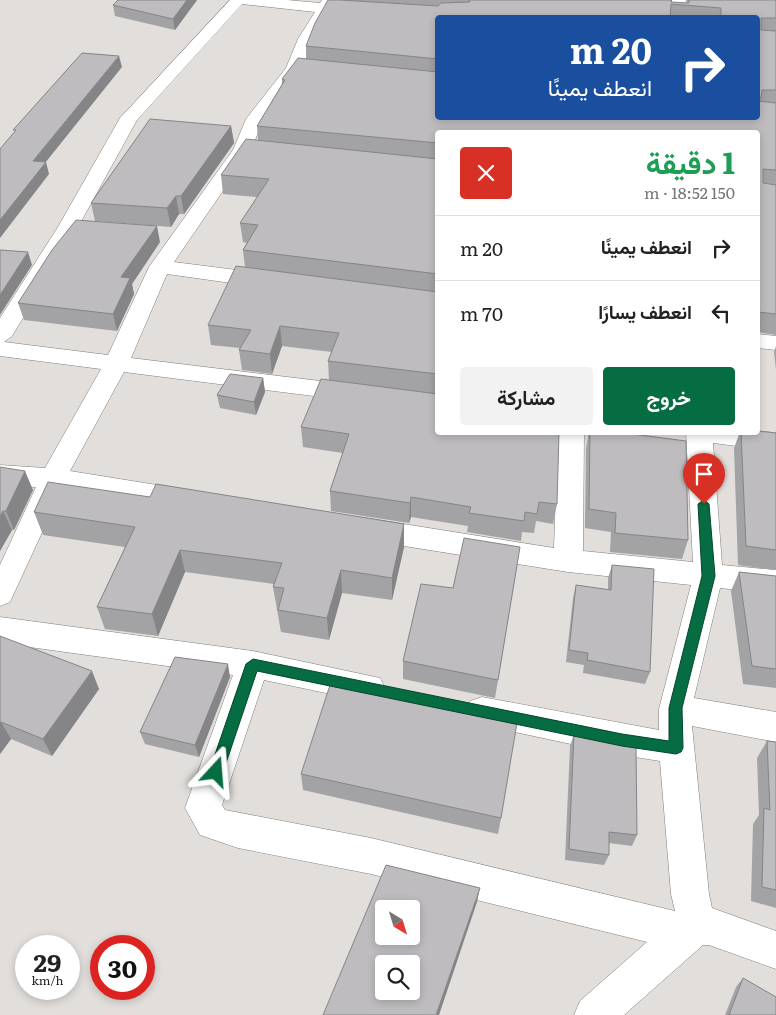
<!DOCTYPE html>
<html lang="ar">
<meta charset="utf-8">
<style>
:root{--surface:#fff;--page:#f2f2f2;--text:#222;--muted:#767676;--line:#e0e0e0;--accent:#066c42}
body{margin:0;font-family:Literata,Vazirmatn,serif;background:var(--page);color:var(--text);direction:rtl;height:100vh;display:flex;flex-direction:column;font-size:19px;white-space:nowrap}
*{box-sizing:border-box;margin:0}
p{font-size:16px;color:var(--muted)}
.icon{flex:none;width:28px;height:28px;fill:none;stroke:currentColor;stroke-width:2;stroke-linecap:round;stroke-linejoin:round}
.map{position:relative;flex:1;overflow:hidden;direction:ltr}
.panel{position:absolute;left:435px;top:130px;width:325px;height:305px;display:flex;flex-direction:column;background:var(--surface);border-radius:5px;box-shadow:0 2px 8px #0003;direction:rtl}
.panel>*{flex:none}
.top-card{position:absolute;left:435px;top:15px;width:325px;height:105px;border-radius:5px;box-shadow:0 2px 8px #0003;direction:rtl;background:#1a4fa0;color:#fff;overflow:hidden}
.needle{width:32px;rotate:142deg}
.buttons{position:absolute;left:375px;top:900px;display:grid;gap:10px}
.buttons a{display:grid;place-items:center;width:45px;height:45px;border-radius:5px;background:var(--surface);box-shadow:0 2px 8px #0003;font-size:25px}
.speed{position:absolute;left:15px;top:935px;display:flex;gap:10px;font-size:25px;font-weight:700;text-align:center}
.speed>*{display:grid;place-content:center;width:65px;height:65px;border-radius:50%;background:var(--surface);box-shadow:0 2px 8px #0003;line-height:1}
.speed small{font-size:12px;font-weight:400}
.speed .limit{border:8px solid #d22;background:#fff;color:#111}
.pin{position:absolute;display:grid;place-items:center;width:42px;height:42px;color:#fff;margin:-51px -21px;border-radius:50% 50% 50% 0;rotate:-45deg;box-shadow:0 0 5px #0007}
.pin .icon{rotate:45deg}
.me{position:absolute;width:55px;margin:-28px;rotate:19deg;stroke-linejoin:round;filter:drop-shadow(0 0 4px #0008)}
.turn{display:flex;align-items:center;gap:18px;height:105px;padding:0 25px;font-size:22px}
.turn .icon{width:65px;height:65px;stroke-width:2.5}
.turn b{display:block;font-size:35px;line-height:42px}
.round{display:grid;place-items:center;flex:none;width:52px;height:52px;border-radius:5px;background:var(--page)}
.headline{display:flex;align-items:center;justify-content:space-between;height:85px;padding:0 25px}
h1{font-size:30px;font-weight:700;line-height:38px;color:#1e9e55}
.primary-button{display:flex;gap:10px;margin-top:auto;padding:10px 25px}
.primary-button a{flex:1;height:58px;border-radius:5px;background:var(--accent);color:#fff;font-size:20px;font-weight:700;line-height:58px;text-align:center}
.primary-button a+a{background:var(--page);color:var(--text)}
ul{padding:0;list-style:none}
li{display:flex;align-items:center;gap:15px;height:65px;padding:0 25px;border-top:1px solid var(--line)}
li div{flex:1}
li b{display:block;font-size:19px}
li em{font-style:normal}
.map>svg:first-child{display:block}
</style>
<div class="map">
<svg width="776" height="1015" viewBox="0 0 776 1015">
<rect width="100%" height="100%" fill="#e1dedb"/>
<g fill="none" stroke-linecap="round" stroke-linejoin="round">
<g stroke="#817e7b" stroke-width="1">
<g id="minor">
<path d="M 230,0 L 287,0 L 320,3 L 322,0 L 336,0 L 334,5 L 346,7 L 348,10 L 341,14 L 329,13 L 314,39 L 302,69 L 263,120 L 251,150 L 174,262 L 267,274 L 275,276 L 278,281 L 275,286 L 267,288 L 167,274 L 131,358 L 353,385 L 362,387 L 365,393 L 362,399 L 353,401 L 124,372 L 70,471 L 188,490 L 198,493 L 202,500 L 198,507 L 188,510 L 62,489 L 10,602 L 0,606 L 0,565 L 36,487 L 0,485 L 0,465 L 45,468 L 101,369 L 0,356 L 0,318 L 58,227 L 120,118 ZM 242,4 L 315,12 L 298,39 L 286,68 L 246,119 L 233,150 L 149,267 L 108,355 L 4,342 L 12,336 L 78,227 L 137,120 Z"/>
<polygon points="672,0 686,0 684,18 669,18"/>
<polygon points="758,334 776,336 776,350 758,348"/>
<polygon points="758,431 776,433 776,451 713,443 722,565 776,570 776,594 720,588 694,698 776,712 776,742 692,726 709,894 712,908 776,931 776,969 709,945 703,945 624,1015 574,1015 580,1001 647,942 371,874 238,848 200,835 185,808 233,675 0,643 0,617 253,651 380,678 385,688 380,698 369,702 264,680 222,805 225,810 371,838 675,911 671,894 660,761 622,755 482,725 470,721 466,711 470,701 482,697 659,730 659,709 691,585 568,572 366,540 356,537 352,529 356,521 366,518 554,548 558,432 584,432 583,551 693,562 686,432 758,432"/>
</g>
</g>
<use href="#minor" fill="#fff" fill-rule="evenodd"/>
</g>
<g fill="#a3a2a4" fill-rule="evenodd">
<polygon points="118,0 197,0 175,30 115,16 113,5"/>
<path d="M 328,0 L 671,0 L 671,2 L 687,3 L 687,0 L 776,0 L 776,335 L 758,332 L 758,132 L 438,132 L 438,432 L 557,504 L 553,524 L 536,521 L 534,533 L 522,532 L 521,541 L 467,532 L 468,526 L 411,517 L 409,523 L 331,511 L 330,491 L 343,453 L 303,447 L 301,427 L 329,380 L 328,361 L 332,352 L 282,346 L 272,374 L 242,370 L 239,350 L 240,348 L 211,345 L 208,325 L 245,267 L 243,250 L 247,243 L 243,242 L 240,223 L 257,197 L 223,194 L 221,175 L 258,141 L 257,126 L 282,84 L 282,79 L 306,59 L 306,46 ZM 438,18 L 758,18 L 758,118 L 438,118 Z"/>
<polygon points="231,126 234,143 184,214 179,214 171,227 95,221 91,203"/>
<polygon points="160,242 132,284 134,294 117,331 24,320 18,303"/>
<polygon points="776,346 776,370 774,352"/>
<polygon points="263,378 265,392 256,415 220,408 217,395"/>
<polygon points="589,432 617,432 688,540 682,559 610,552 611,532 585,528 586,448"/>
<polygon points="740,432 776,433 776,570 738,565 734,448"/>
<polygon points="0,467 33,490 14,530 12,530 0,551"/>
<polygon points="34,512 404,547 392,600 342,593 329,640 281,632 273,587 274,584 185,572 158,636 105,629 97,607 125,547 43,535"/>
<polygon points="520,547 495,698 403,679 403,661 453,588"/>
<polygon points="612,565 650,672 645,684 583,673 584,665 566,662 573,598 576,585 608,590 608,578"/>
<polygon points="739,572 776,576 776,688 743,684 731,591"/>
<polygon points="0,636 99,689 52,756 11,739 0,754"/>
<polygon points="230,677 199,757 145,744 140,732"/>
<polygon points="574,734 637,835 632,846 609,843 609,855 604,865 565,860 570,746"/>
<polygon points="767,741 776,742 776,908 751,901 753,824 759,815 757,758"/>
<polygon points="301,774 501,818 498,834 303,790"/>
<polygon points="743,978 776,1015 725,1015 736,987"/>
</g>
<g fill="#858486">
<polygon points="187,0 197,0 175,30 173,19"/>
<polygon points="119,56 122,67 37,173 33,161"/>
<polygon points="231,126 234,143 184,214 181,196"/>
<polygon points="46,162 49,174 0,238 0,220"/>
<polygon points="176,196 179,214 171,227 167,208"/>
<polygon points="157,226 160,242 132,284 134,294 117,331 113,314 121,277"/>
<polygon points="28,252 32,265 0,315 0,295"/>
<polygon points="280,326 282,346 272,374 270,354"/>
<polygon points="263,378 265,392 256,415 254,402"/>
<polygon points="25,471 33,490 14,530 6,511"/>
<polygon points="411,497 411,517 409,523 410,503"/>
<polygon points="3,511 12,530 0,551 0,517"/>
<polygon points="404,524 404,547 392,600 392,578"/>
<polygon points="180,550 185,572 158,636 152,614"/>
<polygon points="341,570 342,593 329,640 327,618"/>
<polygon points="228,664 230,677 199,757 195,745"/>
<polygon points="92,671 99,689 52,756 43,739"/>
<polygon points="1,722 11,739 0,754 0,723"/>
<polygon points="480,888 477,902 439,1015 436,1015"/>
</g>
<g fill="#bebcbf" stroke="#858486" fill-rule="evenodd">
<polygon points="118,0 187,0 173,19 113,5"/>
<polygon points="328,0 340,0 438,6 441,3 470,2 469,0 671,0 671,2 689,3 689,0 776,0 776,18 761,18 761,30 776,31 776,90 762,90 761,98 758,98 758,18 721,18 721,8 671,4 670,18 438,18 438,59 306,46 315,23"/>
<polygon points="82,53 119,56 33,161 46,162 0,220 0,149 16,130 13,130"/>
<polygon points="298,58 438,72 438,118 758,118 758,101 776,103 776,170 763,169 763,183 776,185 776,314 758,312 758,132 438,132 438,143 257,126 285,80 282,79"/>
<polygon points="150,119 231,126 181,196 176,196 167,208 91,203"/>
<polygon points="246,139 438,159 438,274 243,250 258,225 240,223 269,179 221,175"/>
<polygon points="76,220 157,226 121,277 130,278 113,314 18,303 52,250"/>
<polygon points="0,250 28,252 0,295"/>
<polygon points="236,266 438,292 438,374 328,361 339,333 280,326 270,354 239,350 251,330 208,325"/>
<polygon points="230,374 263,378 254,402 217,395"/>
<polygon points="321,379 438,394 438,432 559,432 557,504 539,502 537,514 525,512 524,521 469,513 471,507 411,497 410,503 330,491 349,434 301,427"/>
<polygon points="758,431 776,433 776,550 746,546 741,432 758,432"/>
<polygon points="590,432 617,432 686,441 688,540 615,533 616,513 589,509"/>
<polygon points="0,467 25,471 6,511 3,511 0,517"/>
<polygon points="48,482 150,497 156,484 404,524 392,578 341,570 327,618 278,610 284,588 273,587 282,563 180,550 152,614 97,607 135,527 34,512"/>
<polygon points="464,538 520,547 498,680 403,661 421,584 453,588"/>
<polygon points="612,565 654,569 650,672 587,660 588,653 569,650 576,585 611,590"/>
<polygon points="739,572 776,576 776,669 752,666"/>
<polygon points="0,636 92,671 43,739 1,722 0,723"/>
<polygon points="175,657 228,664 195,745 140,732"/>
<polygon points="332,679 518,717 501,818 301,774"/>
<polygon points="574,734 636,747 637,835 609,832 609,855 569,849"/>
<polygon points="767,741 776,742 776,890 762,887 764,808 770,810"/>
<path d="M 386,865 L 480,888 L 436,1015 L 323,1015 ZM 384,909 L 411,909 L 411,936 L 384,936 ZM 384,964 L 411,964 L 411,991 L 384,991 Z"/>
<polygon points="743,978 776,997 776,1015 729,1015"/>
</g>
<polygon fill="#066c42" stroke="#04462b" points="704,500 709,504 715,576 682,708 683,748 681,752 676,754 622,746 257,671 223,772 221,776 216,778 211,776 209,772 246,664 253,659 622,734 669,741 669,708 702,576 698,504"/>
</svg>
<div class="buttons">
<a><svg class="needle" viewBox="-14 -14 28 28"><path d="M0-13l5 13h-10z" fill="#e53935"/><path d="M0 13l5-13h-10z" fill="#767676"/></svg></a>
<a><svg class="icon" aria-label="search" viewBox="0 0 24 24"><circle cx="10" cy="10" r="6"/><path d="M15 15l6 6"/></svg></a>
</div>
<div class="speed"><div>29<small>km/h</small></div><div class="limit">30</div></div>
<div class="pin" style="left:704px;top:504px;background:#d93025"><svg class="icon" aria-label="arrive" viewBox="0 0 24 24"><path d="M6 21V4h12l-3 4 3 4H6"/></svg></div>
<svg class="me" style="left:216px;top:772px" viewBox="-20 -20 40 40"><path d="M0-17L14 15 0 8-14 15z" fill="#066c42" stroke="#fff" stroke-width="4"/></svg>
<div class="top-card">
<div class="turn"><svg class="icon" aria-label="right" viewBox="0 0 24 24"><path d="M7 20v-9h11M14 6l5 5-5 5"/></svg><div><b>20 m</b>انعطف يمينًا</div></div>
</div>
<section class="panel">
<div class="headline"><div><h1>1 دقيقة</h1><p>150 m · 18:52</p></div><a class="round" style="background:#d93025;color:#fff"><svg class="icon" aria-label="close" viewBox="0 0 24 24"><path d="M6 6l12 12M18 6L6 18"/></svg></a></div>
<ul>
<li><svg class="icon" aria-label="right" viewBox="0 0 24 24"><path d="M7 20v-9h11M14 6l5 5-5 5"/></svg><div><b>انعطف يمينًا</b></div><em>20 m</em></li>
<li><svg class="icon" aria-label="left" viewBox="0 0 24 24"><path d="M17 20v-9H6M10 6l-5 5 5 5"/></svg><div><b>انعطف يسارًا</b></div><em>70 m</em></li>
</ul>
<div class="primary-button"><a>خروج</a><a>مشاركة</a></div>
</section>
</div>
